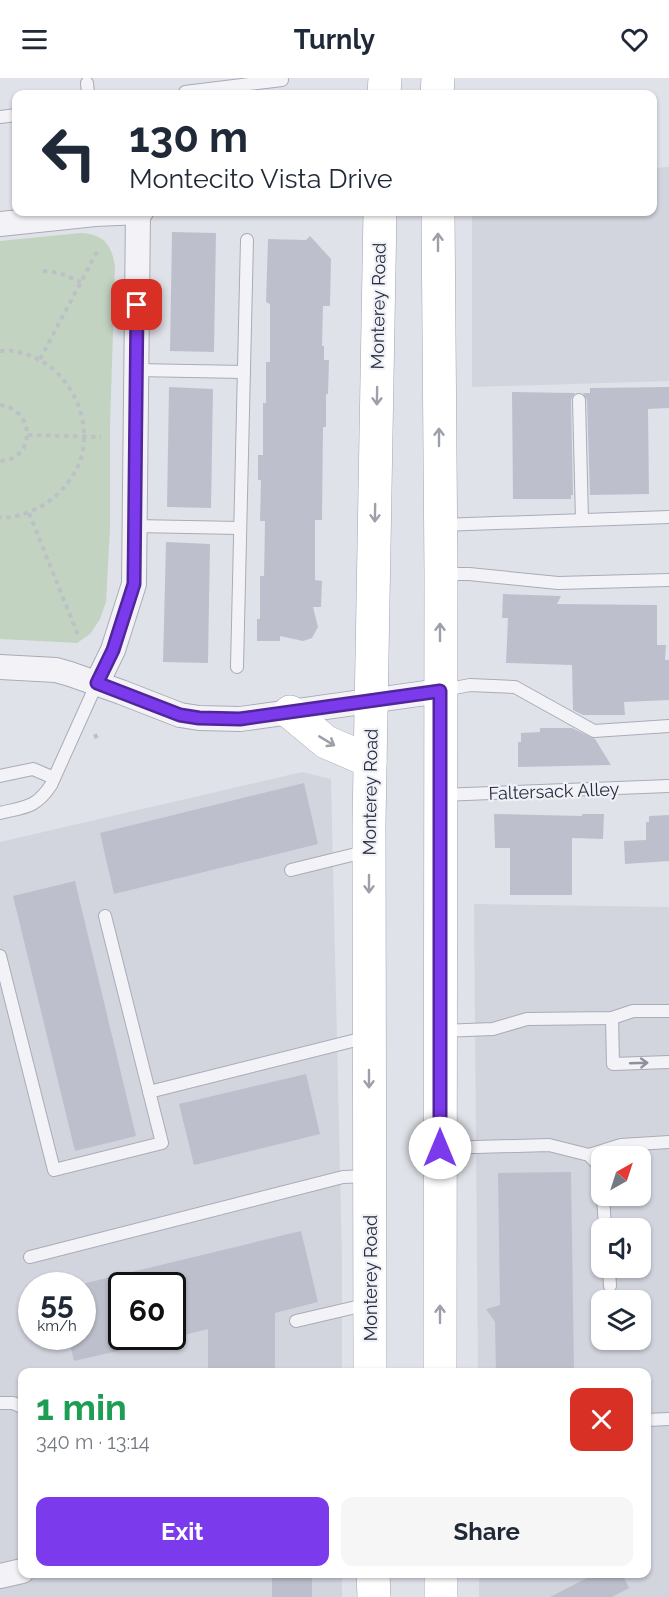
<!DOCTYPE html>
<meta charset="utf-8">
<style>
:root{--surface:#fff;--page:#f6f6f7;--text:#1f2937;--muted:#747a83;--accent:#7c3aed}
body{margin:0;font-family:Raleway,sans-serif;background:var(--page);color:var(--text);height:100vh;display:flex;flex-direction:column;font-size:22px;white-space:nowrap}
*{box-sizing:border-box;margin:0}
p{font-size:20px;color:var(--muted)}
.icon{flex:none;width:33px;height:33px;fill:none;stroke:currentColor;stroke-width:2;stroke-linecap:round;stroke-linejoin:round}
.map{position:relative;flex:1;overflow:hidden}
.details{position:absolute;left:18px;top:1290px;width:633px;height:210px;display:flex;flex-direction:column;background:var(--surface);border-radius:12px;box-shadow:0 2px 4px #0004}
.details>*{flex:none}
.hud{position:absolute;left:12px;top:12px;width:645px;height:126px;border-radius:12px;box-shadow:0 2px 4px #0004;background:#fff;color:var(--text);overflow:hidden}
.needle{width:39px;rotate:39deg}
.tools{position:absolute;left:591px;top:1068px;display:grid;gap:12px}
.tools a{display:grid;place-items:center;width:60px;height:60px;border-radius:12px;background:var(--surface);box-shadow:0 2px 4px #0004;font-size:30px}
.speed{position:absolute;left:18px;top:1194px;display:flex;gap:12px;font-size:30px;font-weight:700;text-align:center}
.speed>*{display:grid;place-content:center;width:78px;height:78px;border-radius:50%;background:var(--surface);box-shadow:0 2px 4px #0004;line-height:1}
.speed small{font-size:15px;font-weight:400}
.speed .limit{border:3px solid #111;border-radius:9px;background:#fff;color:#111}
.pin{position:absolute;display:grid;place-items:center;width:51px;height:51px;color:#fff;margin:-26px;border-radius:12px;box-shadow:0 3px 9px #0006}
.me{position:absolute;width:66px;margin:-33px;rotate:0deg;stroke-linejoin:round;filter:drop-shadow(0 0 4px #0008)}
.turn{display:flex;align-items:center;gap:21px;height:126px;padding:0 18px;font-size:27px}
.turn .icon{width:78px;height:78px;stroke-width:2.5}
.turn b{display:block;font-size:42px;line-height:51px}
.round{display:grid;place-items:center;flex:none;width:63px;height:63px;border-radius:12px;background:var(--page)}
.head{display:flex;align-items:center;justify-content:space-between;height:102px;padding:0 18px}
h1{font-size:36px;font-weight:700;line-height:45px;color:#1e9e55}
.primary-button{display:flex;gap:12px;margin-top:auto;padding:12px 18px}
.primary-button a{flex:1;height:69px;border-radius:12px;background:var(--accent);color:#fff;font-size:24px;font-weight:700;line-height:69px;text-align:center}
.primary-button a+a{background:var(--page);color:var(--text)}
header{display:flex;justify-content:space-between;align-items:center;height:78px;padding:0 18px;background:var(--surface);font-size:27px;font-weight:700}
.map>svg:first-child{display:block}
</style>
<header><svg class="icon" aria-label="menu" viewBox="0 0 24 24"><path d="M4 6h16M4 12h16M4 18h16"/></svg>Turnly<svg class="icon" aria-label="heart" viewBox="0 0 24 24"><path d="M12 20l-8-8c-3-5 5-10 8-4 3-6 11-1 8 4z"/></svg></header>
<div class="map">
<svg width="669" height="1519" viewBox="0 0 669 1519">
<rect width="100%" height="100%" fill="#e0e2e9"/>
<g fill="#d2d4de" fill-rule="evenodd">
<polygon points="669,89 669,303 472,309 472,134 652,134 653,90"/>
<path d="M 302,694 L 331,701 L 342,1181 L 342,1294 L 22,1294 L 22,1496 L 342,1496 L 342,1519 L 0,1519 L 0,764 ZM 32,1208 L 82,1208 L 82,1258 L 32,1258 ZM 122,1208 L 172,1208 L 172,1258 L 122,1258 Z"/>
<path d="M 474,826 L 669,829 L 669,1519 L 479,1519 L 479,1496 L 646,1496 L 646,1294 L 478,1294 ZM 602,1078 L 640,1078 L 640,1118 L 602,1118 ZM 602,1150 L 640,1150 L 640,1190 L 602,1190 ZM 602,1222 L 640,1222 L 640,1262 L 602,1262 Z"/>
</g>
<path fill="#c2d3c1" d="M 80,155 C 104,156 112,167 115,189 L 110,349 L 110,450 L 106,524 L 100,541 L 90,556 L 77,565 L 0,561 L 0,163 Z"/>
<g fill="#bdc0cc">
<polygon points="172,154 216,155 214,274 170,273"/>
<polygon points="310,158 331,181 330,228 323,228 322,268 324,268 324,282 329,282 328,316 326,316 326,349 323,349 322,442 315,442 315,502 322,503 321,529 313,529 318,549 312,560 303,563 280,558 280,563 257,563 257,541 260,541 260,498 264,498 265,443 260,443 261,402 258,402 258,377 263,377 263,325 266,325 266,284 270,284 270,226 266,224 268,161 306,162"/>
<polygon points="169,309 213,311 211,430 167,429"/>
<polygon points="669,309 669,330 648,331 649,416 590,417 587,322 583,315 590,315 590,310"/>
<polygon points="512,314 575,315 571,322 573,417 571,417 571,421 513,421"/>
<polygon points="166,464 210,466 208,585 163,584"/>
<polygon points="503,516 561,518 557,526 657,527 657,567 666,567 665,582 669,582 669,622 624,624 625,637 583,637 573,632 572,587 506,585 508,540 502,540"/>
<polygon points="540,650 572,650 595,661 611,687 518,689 518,664 521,664 521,655 540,654"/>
<polygon points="304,705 318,766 114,816 100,755"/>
<polygon points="494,736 582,738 582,736 604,736 603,761 572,760 572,817 510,817 510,770 495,770"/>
<polygon points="669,737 669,783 625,786 624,763 646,762 646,744 649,744 649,738"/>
<polygon points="75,803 136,1058 75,1073 13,818"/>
<polygon points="306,996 320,1056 194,1087 179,1026"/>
<polygon points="571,1094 574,1294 496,1294 495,1244 486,1231 500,1227 498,1095"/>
<polygon points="301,1153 318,1224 275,1235 275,1294 208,1294 208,1251 172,1260 172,1208 122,1208 122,1272 74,1283 68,1258 82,1258 82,1206"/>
<rect x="272" y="1496" width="40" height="23"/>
<polygon points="595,1496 622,1496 629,1510 612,1519 550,1519"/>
</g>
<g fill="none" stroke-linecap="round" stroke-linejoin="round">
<g stroke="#a9acb6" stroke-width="14">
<g id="service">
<polyline points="87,5 88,16"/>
<polyline points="186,16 185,14 282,2"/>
<polyline points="0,39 16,37"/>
<polyline points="136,292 244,294"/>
<polyline points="579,322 582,442"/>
<polyline points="441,447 669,439"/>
<polyline points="135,448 240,450"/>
<polyline points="442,496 469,496 558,505 669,502"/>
<polyline points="237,589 247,162"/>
<polyline points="444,612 470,607 515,609 594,653 669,648"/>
<polyline points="0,698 33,691 54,700"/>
<polyline points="441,717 669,708"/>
<path d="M 0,735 C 25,729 36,730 51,707 L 97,605"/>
<polyline points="291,792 368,773"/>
<polyline points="0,878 54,1092 162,1065 105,838"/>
<polyline points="612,940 613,986 669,984"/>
<polyline points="441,953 493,951 527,941 612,940 633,933 669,933"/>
<polyline points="149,1014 368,959"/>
<polyline points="441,1070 549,1067 589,1077 600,1089 602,1102"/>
<polyline points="589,1077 621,1067 669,1064"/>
<polyline points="603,1118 605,1150"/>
<polyline points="30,1179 343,1099 368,1098"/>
<polyline points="609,1190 610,1208"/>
<polyline points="296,1243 369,1226"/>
<polyline points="0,1325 13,1325 22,1329"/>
<polyline points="646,1342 669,1341"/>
</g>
</g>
<g stroke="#a9acb6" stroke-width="26">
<g id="minor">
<polyline points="0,146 95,136 141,134"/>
<polyline points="0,589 56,592 70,596 121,614 180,637 199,640 240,641 440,613"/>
<polyline points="97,605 113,572 134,506 138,134"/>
<polyline points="0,1498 22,1493"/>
</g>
</g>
<g stroke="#9fa4b5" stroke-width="34">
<g id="primary">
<polyline points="384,16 385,0"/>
<polyline points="437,16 438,0"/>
<polyline points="438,134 441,496 440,1294"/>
<polyline points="290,634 326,664 370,683"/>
<polyline points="370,1294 369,746 380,134"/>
<polyline points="373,1496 374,1519"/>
<polyline points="441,1496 441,1519"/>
</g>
</g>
<g stroke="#bec0c7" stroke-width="4" stroke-dasharray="4.5 4.5" stroke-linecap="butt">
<polyline points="43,193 60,195 81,204"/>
<path d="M 0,273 C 6,273 13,272 18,274 C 62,283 90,329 83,372 C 79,395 60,418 40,429 C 28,435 13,441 0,439"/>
<polyline points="40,281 99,170"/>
<path d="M 0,327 C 35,331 37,381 0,383"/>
<polyline points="28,357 101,359"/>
<polyline points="29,435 78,557"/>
<polyline points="95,656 98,664"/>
</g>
<use href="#service" stroke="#f3f3f7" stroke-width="12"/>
<use href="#minor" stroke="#f3f3f7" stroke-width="24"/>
<use href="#primary" stroke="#fff" stroke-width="33"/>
</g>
<defs><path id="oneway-shaft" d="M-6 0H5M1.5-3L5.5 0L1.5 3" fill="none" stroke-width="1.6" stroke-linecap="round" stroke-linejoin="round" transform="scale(1.5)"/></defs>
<g stroke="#9ea0a9">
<use href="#oneway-shaft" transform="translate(438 164) rotate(-90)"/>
<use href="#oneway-shaft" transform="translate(377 318) rotate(91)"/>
<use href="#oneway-shaft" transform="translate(439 359) rotate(-90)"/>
<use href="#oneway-shaft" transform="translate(375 435) rotate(91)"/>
<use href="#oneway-shaft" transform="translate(440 554) rotate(-90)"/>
<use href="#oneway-shaft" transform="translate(327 663) rotate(31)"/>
<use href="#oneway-shaft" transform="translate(369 806) rotate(90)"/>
<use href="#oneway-shaft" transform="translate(369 1001) rotate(90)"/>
<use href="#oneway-shaft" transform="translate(440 1236) rotate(-90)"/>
</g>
<use stroke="#8e909c" href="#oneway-shaft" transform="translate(639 985) rotate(-2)"/>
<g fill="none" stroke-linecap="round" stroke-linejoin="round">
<g stroke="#51269a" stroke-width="15">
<polyline id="route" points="137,227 134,506 113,572 97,605 180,637 199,640 240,641 440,613 440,1070"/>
</g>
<use href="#route" stroke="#7c3aed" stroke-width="10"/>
</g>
<g text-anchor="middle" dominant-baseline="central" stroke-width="4.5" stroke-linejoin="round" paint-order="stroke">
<g font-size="18" fill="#282d40" stroke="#eff1f6">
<text transform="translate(378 228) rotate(-89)">Monterey Road</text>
<text transform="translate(554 713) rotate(-2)">Faltersack Alley</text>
<text transform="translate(370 714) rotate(-89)">Monterey Road</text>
<text transform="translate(370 1200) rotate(-90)">Monterey Road</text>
</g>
</g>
</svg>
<div class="tools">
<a><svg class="needle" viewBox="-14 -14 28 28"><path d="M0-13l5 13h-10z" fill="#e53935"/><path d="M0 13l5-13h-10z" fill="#747a83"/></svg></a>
<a><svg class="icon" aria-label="sound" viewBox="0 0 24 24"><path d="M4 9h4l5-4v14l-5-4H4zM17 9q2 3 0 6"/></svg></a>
<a><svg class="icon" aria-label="layers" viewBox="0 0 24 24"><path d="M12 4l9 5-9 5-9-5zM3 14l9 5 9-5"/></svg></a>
</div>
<div class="speed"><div>55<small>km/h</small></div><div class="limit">60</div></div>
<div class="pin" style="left:137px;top:227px;background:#d93025"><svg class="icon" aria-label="arrive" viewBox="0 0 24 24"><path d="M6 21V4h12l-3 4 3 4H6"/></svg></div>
<svg class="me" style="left:440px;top:1070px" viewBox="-20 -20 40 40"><circle r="19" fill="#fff"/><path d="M0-13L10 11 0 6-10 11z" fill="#7c3aed"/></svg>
<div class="hud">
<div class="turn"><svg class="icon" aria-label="left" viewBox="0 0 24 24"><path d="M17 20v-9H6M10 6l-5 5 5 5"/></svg><div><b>130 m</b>Montecito Vista Drive</div></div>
</div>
<section class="details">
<div class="head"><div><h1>1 min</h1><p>340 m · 13:14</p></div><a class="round" style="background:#d93025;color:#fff"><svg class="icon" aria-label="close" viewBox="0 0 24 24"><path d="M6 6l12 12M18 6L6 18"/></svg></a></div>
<div class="primary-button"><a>Exit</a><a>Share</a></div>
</section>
</div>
